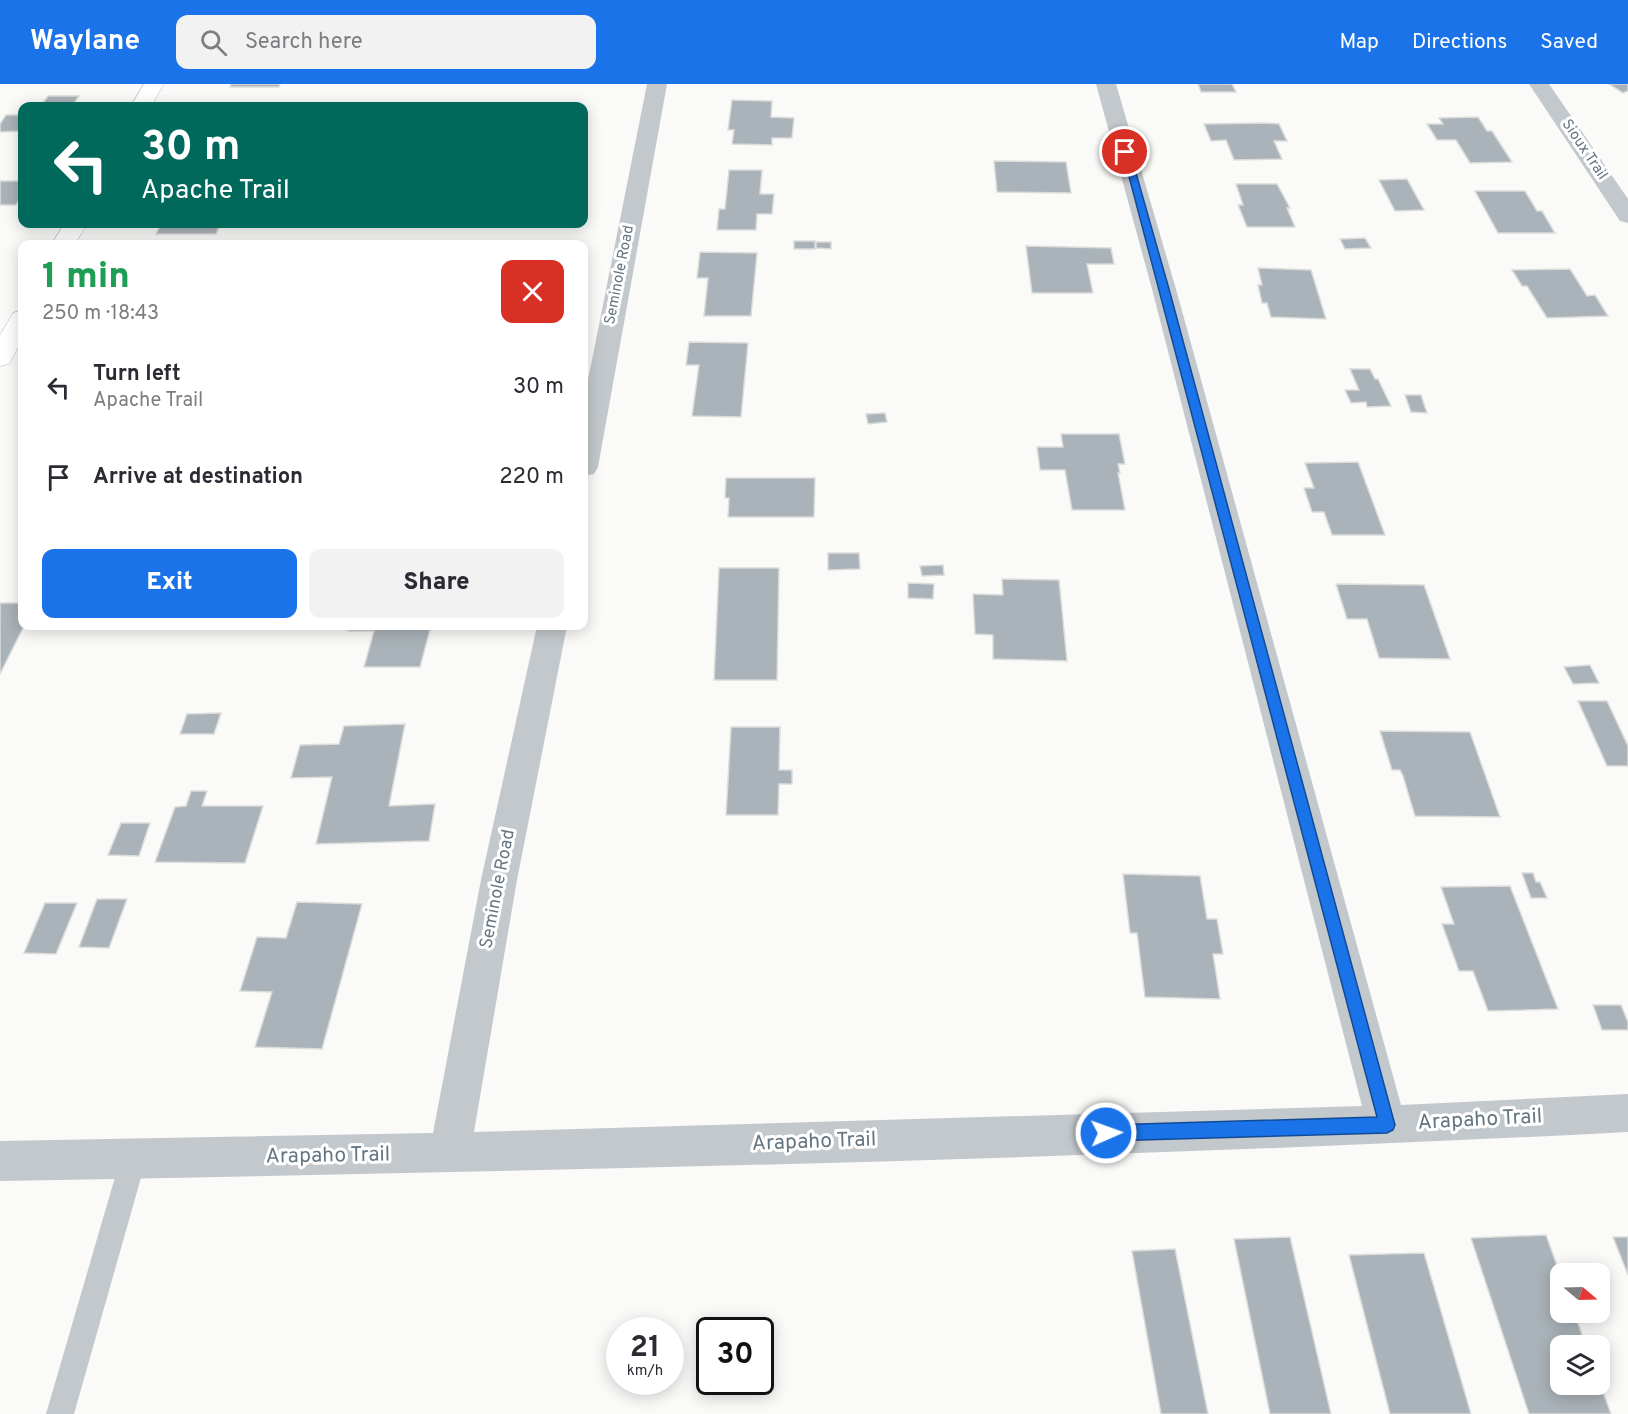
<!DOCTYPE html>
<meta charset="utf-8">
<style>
:root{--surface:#fff;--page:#f2f2f3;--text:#2b2b33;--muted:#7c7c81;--accent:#1a73e8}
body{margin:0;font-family:Overpass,sans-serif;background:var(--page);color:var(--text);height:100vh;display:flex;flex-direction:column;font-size:22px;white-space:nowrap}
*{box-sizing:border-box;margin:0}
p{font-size:20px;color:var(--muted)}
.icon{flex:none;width:33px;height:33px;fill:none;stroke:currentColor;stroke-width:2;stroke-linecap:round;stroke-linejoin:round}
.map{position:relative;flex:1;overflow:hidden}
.details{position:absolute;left:18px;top:156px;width:570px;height:390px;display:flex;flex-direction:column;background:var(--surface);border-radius:12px;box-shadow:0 3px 15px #0003}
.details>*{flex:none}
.top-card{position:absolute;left:18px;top:18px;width:570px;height:126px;border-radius:12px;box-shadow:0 3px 15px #0003;background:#00695c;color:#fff;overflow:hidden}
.needle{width:39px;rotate:109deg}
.tools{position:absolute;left:1550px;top:1179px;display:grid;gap:12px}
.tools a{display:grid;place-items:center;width:60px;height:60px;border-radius:12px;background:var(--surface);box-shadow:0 3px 15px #0003;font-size:30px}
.speed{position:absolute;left:606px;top:1233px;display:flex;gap:12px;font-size:30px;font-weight:700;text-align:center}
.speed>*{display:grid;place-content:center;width:78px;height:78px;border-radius:50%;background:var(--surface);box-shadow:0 3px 15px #0003;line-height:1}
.speed small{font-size:15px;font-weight:400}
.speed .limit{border:3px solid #111;border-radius:9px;background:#fff;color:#111}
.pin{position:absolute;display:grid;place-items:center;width:51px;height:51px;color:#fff;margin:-26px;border:3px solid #fff;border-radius:50%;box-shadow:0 2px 6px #0007}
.me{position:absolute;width:66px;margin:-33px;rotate:88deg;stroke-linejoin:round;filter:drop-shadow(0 0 4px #0008)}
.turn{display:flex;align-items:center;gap:21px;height:126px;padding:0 24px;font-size:27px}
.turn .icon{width:78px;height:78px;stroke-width:2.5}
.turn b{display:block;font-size:42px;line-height:51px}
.round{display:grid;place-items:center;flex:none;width:63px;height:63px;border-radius:12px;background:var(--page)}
.headline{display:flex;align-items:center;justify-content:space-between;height:102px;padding:0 24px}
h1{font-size:36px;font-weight:800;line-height:45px;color:#1e9e55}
.cta{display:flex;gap:12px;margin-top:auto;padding:12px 24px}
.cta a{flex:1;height:69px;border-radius:12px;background:var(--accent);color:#fff;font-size:24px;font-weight:800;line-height:69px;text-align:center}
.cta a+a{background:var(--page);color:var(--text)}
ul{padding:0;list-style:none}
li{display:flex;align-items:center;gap:18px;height:90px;padding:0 24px}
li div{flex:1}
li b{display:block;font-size:22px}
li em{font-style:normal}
header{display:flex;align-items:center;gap:36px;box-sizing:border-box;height:84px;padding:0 30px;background:var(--accent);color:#fff}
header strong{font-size:28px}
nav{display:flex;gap:33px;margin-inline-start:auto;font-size:21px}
.search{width:420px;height:54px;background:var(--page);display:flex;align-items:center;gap:15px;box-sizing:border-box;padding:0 21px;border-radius:12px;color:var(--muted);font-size:22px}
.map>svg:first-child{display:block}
</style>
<header>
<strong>Waylane</strong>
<div class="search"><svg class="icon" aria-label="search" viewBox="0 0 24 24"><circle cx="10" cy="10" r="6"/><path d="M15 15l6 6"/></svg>Search here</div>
<nav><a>Map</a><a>Directions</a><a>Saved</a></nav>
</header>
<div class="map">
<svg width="1628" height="1330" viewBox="0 0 1628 1330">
<rect width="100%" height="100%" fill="#fafaf8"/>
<g fill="#aab3b9" stroke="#dcdcda" stroke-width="1.5">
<polygon points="231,0 280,0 279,3 230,3"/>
<polygon points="1198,0 1232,0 1236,8 1201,8"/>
<polygon points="1609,0 1628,0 1628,7 1623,9"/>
<polygon points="48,12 79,12 72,22 33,22 41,22"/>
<polygon points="732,16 772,17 771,33 794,34 792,54 772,54 772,61 732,60 734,46 728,46"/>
<polygon points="6,31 22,31 22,47 0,48 0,40"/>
<polygon points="1478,33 1487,47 1492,47 1512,78 1470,79 1456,56 1437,56 1427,40 1443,40 1439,34"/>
<polygon points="1266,39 1279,40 1287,57 1274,57 1282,75 1234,76 1226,56 1211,57 1204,40"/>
<polygon points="994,77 1066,78 1071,109 997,108"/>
<polygon points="729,86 762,86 760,110 774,110 772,130 757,130 756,146 717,146 719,125 725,125"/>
<polygon points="1407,95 1424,126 1395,127 1379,96"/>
<polygon points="0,97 22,97 22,111 16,121 0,121"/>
<polygon points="1236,100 1277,100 1290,124 1287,124 1295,143 1247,143 1238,121 1243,121"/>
<polygon points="1475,107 1525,107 1537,127 1542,127 1555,149 1498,149"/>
<polygon points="161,140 220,140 216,150 156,150"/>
<polygon points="1365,154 1371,164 1345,165 1340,155"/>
<rect x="794" y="157" width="21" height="8"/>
<polygon points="816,158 831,158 831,165 816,164"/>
<polygon points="1026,162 1111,164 1114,180 1087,180 1093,209 1032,209"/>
<polygon points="700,168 757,169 751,232 704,232 708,194 697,194"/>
<polygon points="1258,184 1311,186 1326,235 1271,233 1267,219 1262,219 1258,201 1262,201"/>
<polygon points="1570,185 1587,212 1595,211 1608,232 1547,234 1527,202 1522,202 1512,186"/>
<polygon points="689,258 748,259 741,333 692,332 699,281 686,281"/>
<polygon points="1350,285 1370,285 1375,295 1378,295 1391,322 1367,323 1366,318 1351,319 1345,306 1359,306"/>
<polygon points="1405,311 1421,311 1427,329 1411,328"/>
<polygon points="885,329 887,338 868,340 866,330"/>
<polygon points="1061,350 1119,350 1125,380 1118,380 1120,389 1118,389 1125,426 1072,426 1065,386 1040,386 1037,363 1063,363"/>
<polygon points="1358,378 1385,451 1332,451 1324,428 1312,428 1304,404 1314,404 1305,379"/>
<polygon points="726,394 815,394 814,433 728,433 729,414 725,414"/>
<polygon points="828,469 859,469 860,485 828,486"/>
<polygon points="943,481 944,491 922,492 920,482"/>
<polygon points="719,484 779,484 777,596 714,596"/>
<polygon points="1002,495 1059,496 1067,577 993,575 993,551 975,550 973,510 1003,511"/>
<polygon points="908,499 934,500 933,515 908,514"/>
<polygon points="1336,500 1424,501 1450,575 1379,574 1367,535 1347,535"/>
<polygon points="0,519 22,519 22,542 24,542 0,590"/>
<polygon points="349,542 431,542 420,583 364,583 374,547 348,547"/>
<polygon points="1590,581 1599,599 1573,600 1564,583"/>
<polygon points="1578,617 1607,617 1628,662 1628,682 1607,682"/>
<polygon points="221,629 214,650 180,650 187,630"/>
<polygon points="405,640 389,722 435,720 429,757 316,760 332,693 291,694 300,661 339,660 344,642"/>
<polygon points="731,643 780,643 779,686 792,686 792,700 779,700 778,731 726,731"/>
<polygon points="1380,647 1470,648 1500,733 1415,732 1403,692 1400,686 1392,686"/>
<polygon points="191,707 207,707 202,722 263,722 245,779 155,778 175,723 186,722"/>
<polygon points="121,739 150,739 139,772 108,771"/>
<polygon points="1522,789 1533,789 1536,798 1540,798 1547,814 1531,814"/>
<polygon points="1123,790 1200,792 1207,835 1217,835 1223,870 1213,870 1220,915 1145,913 1137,849 1130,849"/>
<polygon points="1510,802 1558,925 1488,927 1473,887 1459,887 1442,840 1454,840 1441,803"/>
<polygon points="97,815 127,815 109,864 79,863"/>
<polygon points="297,818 362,820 322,965 255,963 272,908 240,907 257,853 286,854"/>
<polygon points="45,819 77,819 56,870 24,869"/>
<polygon points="1593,921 1621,921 1628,938 1628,946 1602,946"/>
<polygon points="1546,1151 1560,1190 1560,1228 1574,1228 1586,1262 1560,1262 1560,1300 1599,1300 1599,1297 1611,1330 1529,1330 1471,1154"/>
<polygon points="1290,1153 1331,1330 1270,1330 1234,1155"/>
<polygon points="1613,1153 1628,1153 1628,1191"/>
<polygon points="1175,1165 1208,1330 1161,1330 1132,1167"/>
<polygon points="1424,1169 1471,1330 1390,1330 1349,1171"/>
</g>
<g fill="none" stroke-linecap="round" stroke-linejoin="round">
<g stroke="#b3babf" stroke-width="1">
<g id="secondary">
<polygon points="144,0 164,0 151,22 131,22"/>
<polygon points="64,140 87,140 75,160 52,160"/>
<polygon points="22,226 22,256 9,280 0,282 0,251 13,229"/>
</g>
</g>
<polygon fill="#c3c8cc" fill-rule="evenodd" points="133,1063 142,1067 146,1076 74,1330 46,1330 120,1076 124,1067"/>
<g fill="#c3c8cc" fill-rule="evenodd">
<polygon points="647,0 667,0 598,383 594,390 584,392 584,316"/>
<path d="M 1096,0 L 1116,0 L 1176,205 L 1401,1021 L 1628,1010 L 1628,1048 C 1086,1076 543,1087 0,1097 L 0,1057 L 433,1049 L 481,796 L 537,542 L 567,542 L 517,796 L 474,1048 L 1362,1022 L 1152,205 Z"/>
<polygon points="1529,0 1549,0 1628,115 1628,139 1620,137"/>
</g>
<use href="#secondary" fill="#fff" fill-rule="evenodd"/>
</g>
<polygon fill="#1a73e8" stroke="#114b97" stroke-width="1.5" points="1122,66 1130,68 1169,205 1395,1041 1393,1046 1387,1049 1106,1057 1100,1055 1097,1049 1100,1043 1106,1041 1377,1033"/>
<g text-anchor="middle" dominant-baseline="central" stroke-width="6" stroke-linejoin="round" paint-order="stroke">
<g font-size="15" fill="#657683" stroke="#fff">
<text transform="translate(1584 66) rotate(56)">Sioux Trail</text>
<text transform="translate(620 191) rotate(-79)">Seminole Road</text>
</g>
<g font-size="18" fill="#657683" stroke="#fff">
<text transform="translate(498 805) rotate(-79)">Seminole Road</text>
</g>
<g font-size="21" fill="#657683" stroke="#fff">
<text transform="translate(1480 1036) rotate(-3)">Arapaho Trail</text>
<text transform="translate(814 1058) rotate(-2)">Arapaho Trail</text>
<text transform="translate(328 1072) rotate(-1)">Arapaho Trail</text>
</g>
</g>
</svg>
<div class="tools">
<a><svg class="needle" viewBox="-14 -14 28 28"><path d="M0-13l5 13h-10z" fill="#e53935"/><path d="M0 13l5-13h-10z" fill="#7c7c81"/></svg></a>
<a><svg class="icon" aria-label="layers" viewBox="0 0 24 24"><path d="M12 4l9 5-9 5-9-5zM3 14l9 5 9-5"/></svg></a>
</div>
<div class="speed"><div>21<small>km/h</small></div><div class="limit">30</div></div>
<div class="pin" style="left:1125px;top:68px;background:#d93025"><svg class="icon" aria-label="arrive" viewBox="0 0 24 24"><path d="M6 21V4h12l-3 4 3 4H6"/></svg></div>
<svg class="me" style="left:1106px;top:1049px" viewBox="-20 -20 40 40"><circle r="17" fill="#1a73e8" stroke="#fff" stroke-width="3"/><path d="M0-11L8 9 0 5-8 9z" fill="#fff"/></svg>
<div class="top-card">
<div class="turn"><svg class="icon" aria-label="left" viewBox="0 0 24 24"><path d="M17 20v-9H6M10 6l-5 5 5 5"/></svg><div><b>30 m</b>Apache Trail</div></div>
</div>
<section class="details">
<div class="headline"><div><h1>1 min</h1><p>250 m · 18:43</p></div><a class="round" style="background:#d93025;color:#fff"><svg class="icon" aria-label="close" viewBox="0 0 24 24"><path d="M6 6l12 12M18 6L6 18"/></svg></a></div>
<ul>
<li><svg class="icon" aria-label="left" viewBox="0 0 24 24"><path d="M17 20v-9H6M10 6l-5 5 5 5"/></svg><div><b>Turn left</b><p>Apache Trail</p></div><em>30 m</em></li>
<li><svg class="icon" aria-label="arrive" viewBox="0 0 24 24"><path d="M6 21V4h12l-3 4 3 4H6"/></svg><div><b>Arrive at destination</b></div><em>220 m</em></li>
</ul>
<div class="cta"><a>Exit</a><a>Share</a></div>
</section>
</div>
